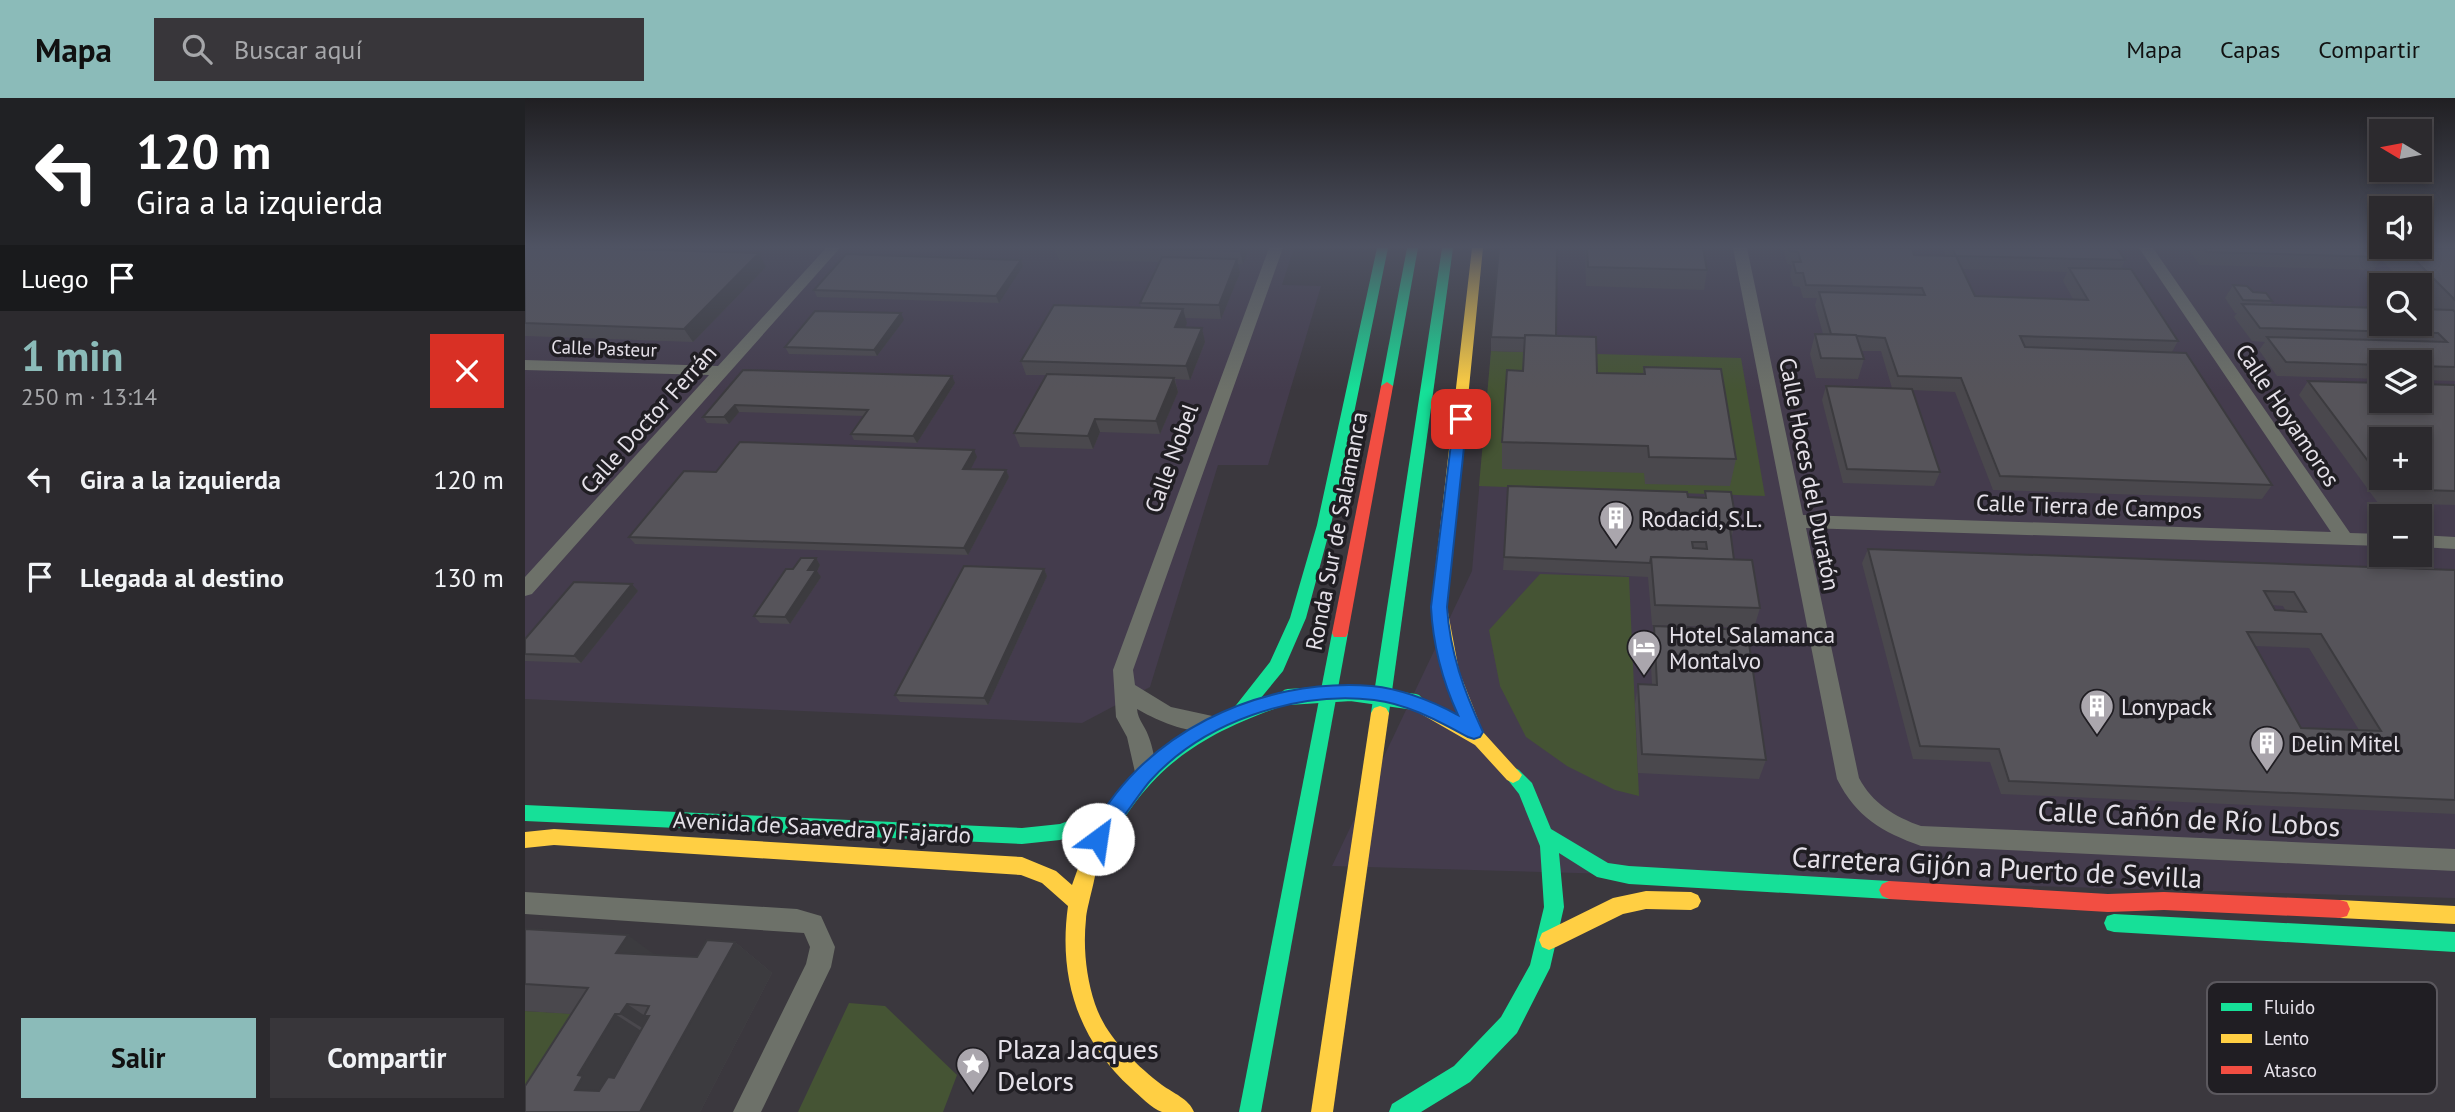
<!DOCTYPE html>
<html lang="es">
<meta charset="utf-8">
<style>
:root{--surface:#2c2a2e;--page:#38363a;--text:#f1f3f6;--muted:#a6a7aa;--line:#48464a;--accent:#8bbbb9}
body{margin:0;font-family:"PT Sans",sans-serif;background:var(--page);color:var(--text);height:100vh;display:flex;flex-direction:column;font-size:26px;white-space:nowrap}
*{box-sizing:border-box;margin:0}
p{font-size:23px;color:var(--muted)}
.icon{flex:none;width:38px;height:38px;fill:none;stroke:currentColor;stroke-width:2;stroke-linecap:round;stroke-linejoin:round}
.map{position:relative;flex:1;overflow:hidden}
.drawer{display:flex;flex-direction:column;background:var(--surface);width:525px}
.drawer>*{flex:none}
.guide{background:#202124;color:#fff;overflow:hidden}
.needle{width:46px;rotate:280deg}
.controls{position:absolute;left:1844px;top:21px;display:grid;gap:14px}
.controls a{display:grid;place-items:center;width:63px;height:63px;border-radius:0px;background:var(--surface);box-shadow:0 4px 10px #0003,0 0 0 2px var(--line);font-size:35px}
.pin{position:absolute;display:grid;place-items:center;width:60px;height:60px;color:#fff;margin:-30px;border-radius:14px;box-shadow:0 4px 10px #0006}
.me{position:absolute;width:77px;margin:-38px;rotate:31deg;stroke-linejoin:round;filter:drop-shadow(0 0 5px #0008)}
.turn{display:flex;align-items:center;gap:24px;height:147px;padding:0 21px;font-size:32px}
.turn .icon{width:91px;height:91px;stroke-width:2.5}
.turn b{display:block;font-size:49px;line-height:60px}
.then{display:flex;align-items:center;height:66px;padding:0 21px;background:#0003;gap:14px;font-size:26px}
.round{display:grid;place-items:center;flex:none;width:74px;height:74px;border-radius:0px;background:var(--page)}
.head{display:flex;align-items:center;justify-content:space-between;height:119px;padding:0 21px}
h1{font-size:42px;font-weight:700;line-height:52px;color:var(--accent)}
.button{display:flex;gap:14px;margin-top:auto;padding:14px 21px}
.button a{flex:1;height:80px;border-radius:0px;background:var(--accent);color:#111;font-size:28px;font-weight:700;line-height:80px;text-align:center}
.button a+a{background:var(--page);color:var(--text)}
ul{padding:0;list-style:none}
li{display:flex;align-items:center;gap:21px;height:98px;padding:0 21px}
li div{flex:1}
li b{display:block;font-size:26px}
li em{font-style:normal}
header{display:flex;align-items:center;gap:42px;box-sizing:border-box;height:98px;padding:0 35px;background:var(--accent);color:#111}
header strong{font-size:33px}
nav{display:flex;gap:38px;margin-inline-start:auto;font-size:24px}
.search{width:490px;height:63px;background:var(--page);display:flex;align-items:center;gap:18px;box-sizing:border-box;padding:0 24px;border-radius:0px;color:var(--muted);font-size:26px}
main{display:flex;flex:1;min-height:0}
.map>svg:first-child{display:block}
</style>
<header>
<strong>Mapa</strong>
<div class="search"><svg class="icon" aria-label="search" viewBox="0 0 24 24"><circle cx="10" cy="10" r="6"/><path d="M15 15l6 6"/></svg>Buscar aquí</div>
<nav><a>Mapa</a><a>Capas</a><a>Compartir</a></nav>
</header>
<main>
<section class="drawer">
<div class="guide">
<div class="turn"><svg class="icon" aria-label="left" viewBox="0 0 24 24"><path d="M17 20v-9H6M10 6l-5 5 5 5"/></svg><div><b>120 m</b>Gira a la izquierda</div></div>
<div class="then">Luego<svg class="icon" aria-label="arrive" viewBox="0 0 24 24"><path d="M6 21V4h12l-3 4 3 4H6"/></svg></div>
</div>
<div class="head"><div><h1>1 min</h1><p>250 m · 13:14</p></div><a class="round" style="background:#d93025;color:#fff"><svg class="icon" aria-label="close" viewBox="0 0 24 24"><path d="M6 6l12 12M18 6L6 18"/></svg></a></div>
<ul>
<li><svg class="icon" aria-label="left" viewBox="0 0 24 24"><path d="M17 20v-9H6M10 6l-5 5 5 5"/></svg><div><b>Gira a la izquierda</b></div><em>120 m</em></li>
<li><svg class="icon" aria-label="arrive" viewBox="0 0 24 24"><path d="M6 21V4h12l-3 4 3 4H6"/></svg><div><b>Llegada al destino</b></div><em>130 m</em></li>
</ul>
<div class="button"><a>Salir</a><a>Compartir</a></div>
</section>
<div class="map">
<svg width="1930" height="1014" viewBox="0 0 1930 1014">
<rect width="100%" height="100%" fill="#3b383e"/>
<g fill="#443c4d" fill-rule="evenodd">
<polygon points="0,150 769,150 757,187 796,188 743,367 693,367 625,589 557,625 0,601"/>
<path d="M 975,150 L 1930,150 L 1930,800 L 807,768 L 947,473 ZM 1857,187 L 1895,187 L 1895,226 L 1857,226 ZM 1857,264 L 1895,264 L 1895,303 L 1857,303 ZM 1857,341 L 1895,341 L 1895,380 L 1857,380 ZM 1857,418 L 1895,418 L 1895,457 L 1857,457 Z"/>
</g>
<g fill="#455434">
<polygon points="966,253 1216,260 1240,398 954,388"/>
<polygon points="1015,476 1104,479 1114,698 1090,692 1042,668 1001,639 975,588 964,532"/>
<polygon points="324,905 360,908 432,977 418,1014 273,1014"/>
<polygon points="0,913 109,919 0,1014"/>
</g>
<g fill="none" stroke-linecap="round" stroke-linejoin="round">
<g fill="#6d7169" fill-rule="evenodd">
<polygon points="301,150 315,150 7,496 0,498 0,479 184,277 0,272 0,262 193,268"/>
<path d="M 744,150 L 758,150 L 608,572 L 610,587 L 646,609 L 692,619 L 696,625 L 692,631 C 668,639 633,623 612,611 C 613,622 620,628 623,637 C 628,649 633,671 628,683 L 620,685 L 612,683 L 602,639 L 591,619 L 588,572 Z"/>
<path d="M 1208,150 L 1222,150 L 1278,417 L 1806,434 L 1614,150 L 1628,150 L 1825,435 L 1857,436 L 1857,448 L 1281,430 L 1334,680 C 1347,705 1370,719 1396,728 L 1930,751 L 1930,773 L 1396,748 C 1357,734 1331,719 1312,681 Z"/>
<polygon points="1895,437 1930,439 1930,451 1895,449"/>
<polygon points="0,794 272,811 296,818 310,849 306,869 236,1014 208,1014 281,866 285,849 279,835 0,816"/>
</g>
<g fill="#16e098" fill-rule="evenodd">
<path d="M 852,150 L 863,150 L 806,427 L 781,520 L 758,573 L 735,601 L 763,592 L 769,594 L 771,599 L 769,604 C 667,638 618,673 571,771 L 564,774 L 557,771 L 554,765 L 572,728 L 535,742 L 497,746 L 0,723 L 0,707 L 497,730 L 535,726 L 586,707 L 613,673 L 636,652 L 662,634 L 708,611 L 745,564 L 765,520 L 792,427 Z"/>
<polygon points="882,150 893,150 868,288 862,292 856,288"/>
<polygon points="917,150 928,150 864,615 861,620 855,622 849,620 846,615"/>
<polygon points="815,529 821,531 823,535 736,1014 714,1014 807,535 809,531"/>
<polygon points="988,669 994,672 1007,685 1026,731 1083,765 1104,768 1364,783 1371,786 1374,792 1371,798 1364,801 1104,786 1072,779 1034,755 1039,809 1025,870 992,935 945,984 896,1014 864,1014 867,1006 929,968 976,919 1005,867 1019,809 1015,748 994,696 979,677 982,672"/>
<polygon points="1589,816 1930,834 1930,854 1589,834 1582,832 1579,825 1582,818"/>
</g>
<g fill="#ffcf43" fill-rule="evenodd">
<polygon points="947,150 958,150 922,509 934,573 958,634 997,677 994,682 988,685 982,682 950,647 884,609 881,604 884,599 890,597 936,622 918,573 906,509"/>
<polygon points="855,608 861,610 864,615 808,1014 786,1014 846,615 849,610"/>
<path d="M 29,731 L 497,759 L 531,773 L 547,787 L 557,759 L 564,756 L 571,759 C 575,769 562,806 561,821 C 558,849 561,879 570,906 C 581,939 610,966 637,987 C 648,995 664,1001 669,1014 C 660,1014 645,1014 637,1014 C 626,1010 615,998 606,990 C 553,942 533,879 543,808 L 517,785 L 496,777 L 29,747 L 0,750 L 0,734 Z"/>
<polygon points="1121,793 1166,794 1173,797 1176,803 1173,809 1166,812 1121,811 1098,816 1031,849 1024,852 1017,849 1014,842 1017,835 1088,800"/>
<polygon points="1815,802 1930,808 1930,826 1815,820 1808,818 1805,811 1808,804"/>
</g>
<g fill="#f24e42" fill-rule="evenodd">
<polygon points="862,284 868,288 823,535 821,539 809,539 807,535 856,288"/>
<polygon points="1364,783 1583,796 1639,794 1815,802 1822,804 1825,811 1822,818 1815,820 1639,812 1583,814 1364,801 1357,798 1354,792 1357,786"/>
</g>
<polyline stroke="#16e098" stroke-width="16" points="763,599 826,595 890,604"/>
</g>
<g fill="#4a484d" fill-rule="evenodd">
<polygon points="0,150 241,169 168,244 0,238"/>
<polygon points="334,150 413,150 410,154 336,152"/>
<polygon points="530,150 724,150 718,166 713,166 715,175 696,221 660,220 662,225 659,230 677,230 680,244 665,282 650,281 653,294 635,336 575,334 568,351 495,349 489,335 521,277 501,277 496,263 616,210 615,205 635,164 534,162"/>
<polygon points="1060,150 1178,150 1182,172 1179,192 1061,188"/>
<path d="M 1258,150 L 1387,150 L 1389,157 L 1420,157 L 1417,150 L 1592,150 L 1600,162 L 1596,171 L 1653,243 L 1647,254 L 1747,387 L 1737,401 L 1468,392 L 1430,294 L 1387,292 L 1415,374 L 1409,388 L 1318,385 L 1297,302 L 1301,288 L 1367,290 L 1356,253 L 1336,253 L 1339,261 L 1333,281 L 1291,280 L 1285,256 L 1290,236 L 1298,236 L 1290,207 L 1292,200 L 1278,200 L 1275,189 L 1268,188 L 1265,177 L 1267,167 L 1262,166 ZM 1437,171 L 1542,174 L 1538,183 L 1548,201 L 1450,198 Z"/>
<polygon points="1662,150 1930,150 1930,283 1895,282 1895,264 1857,264 1857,281 1752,278 1734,252 1740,244 1727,243 1709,219 1712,215 1710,215 1700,200 1708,187 1747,203 1745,207 1904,211 1895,202 1895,187 1881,187 1856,161 1849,172 1675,167"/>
<polygon points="496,162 498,168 474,205 292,199 289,192"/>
<polygon points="379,222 352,258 264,256 260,249"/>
<polygon points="1031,238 1072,275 1118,276 1119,269 1211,361 1205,388 1120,386 1119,375 977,371 977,344 998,273 999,254 966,253 966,239"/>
<polygon points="218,272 430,285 392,345 329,342 326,336 338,318 214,314 204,326 182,325 178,319"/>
<polygon points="1783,283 1930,287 1930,407 1853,405 1774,297"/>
<polygon points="452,359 445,371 481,372 484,379 443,457 110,446 104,439 191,374"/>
<polygon points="1180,393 1211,423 1207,437 1206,437 1209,462 1235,510 1229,530 1127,527 1123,479 978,472 979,459 1163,399 1179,400"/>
<path d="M 1343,451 L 1930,472 L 1930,716 L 1476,696 L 1465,664 L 1388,661 L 1337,465 ZM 1747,507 L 1758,508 L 1761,513 L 1750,512 ZM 1730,548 L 1784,550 L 1834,632 L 1776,630 Z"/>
<polygon points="291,460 295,467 292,473 296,479 265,526 235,525 229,518 268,471"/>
<polygon points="519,471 522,478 463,607 375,604 370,597"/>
<polygon points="107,486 113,493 56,565 0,563 0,541"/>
<polygon points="1129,528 1241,662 1234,681 1113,675 1110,606 1113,586 1127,586 1125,549"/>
<polygon points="0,831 130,857 172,859 210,844 247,875 175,1014 46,916 0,913"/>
</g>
<g fill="#3c3b3f">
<polygon points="717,150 724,151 718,166 715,153"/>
<polygon points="234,155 241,169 168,244 159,231"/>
<polygon points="712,161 715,175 696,221 694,207"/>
<polygon points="496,162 498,168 474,205 471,198"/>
<polygon points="658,211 662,225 654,243 650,229"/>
<polygon points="376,215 379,222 352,258 349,252"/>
<polygon points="677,230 680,244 665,282 661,268"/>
<polygon points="427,278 430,285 392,345 388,338"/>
<polygon points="649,280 653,294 635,336 631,323"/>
<polygon points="210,307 214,314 204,326 199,319"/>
<polygon points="570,321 575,334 568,351 563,338"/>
<polygon points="449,352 452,359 442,378 438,371"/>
<polygon points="481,372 484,379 443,457 439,450"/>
<polygon points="291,460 295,467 292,473 296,479 265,526 260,519 283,472"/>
<polygon points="519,471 522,478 463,607 459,600"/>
<polygon points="107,486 113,493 56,565 49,558"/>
<polygon points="103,837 145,868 91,855"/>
<polygon points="210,844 247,875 175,1014 115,1014"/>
<polygon points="102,906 146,935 141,945 95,916"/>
<polygon points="90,916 135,945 103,1002 50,992 53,977"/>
</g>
<g fill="#56545a" stroke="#3c3b3f" stroke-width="2" fill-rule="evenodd">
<polygon points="0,150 69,150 234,155 159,231 0,225"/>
<polygon points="599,150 717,150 715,153"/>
<polygon points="974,150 1032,150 1031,238 1000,237 1000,240 966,239"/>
<polygon points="1062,150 1178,150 1182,172 1063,169"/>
<polygon points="1264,150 1387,150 1389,157 1431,158 1427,150 1592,150 1600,162 1431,158 1450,198 1563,202 1544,170 1606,171 1653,243 1495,238 1500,249 1661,255 1747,387 1475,378 1436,280 1373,278 1360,240 1306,236 1294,194 1400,197 1397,190 1281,187 1278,175 1271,175 1268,164 1276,164 1273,154 1265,153"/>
<polygon points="1679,150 1849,150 1858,159 1682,154"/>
<polygon points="1878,150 1930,150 1930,202"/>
<polygon points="321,156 496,162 471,198 289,192"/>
<polygon points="637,159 712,161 694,207 615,205"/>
<polygon points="1708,187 1722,188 1728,194 1741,195 1747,203 1718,202"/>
<polygon points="1717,206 1857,210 1857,226 1895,226 1895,211 1928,212 1930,214 1930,269 1895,268 1895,264 1857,264 1857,267 1761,264 1742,239 1922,244 1913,235 1735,230"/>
<polygon points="529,207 658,211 650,229 677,230 661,268 496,263"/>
<polygon points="290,213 376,215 349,252 260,249"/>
<polygon points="1290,236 1331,237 1339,261 1296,260"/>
<polygon points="1000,237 1071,239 1072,275 1120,276 1119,269 1196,271 1211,361 1124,359 1123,348 977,344 982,272 998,273"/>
<polygon points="218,272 427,278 388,338 326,336 343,312 210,307 199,319 178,319"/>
<polygon points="522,276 649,280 631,323 570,321 563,338 489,335"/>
<path d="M 1783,283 L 1857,285 L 1857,303 L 1895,303 L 1895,286 L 1930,287 L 1930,393 L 1864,391 ZM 1857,341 L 1895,341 L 1895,380 L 1857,380 Z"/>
<polygon points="1301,288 1387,291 1415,374 1322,371"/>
<polygon points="215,344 449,352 438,371 481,372 439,450 104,439 159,373 191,374"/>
<path d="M 983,388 L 1162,394 L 1163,399 L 1181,400 L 1180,393 L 1206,394 L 1211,423 L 1204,423 L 1209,462 L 1126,459 L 1125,465 L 979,459 ZM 1165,421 L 1178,421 L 1179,428 L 1166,428 ZM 1167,444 L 1181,444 L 1182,451 L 1168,450 Z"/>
<path d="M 1343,451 L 1930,472 L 1930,702 L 1484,683 L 1474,651 L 1395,648 ZM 1739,493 L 1769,494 L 1781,514 L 1750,512 ZM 1722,534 L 1796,536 L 1856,633 L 1776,630 Z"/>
<polygon points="1126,459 1227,462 1235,510 1130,507"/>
<polygon points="276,460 291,460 283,472 291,472 260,519 229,518 261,471 268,471"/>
<polygon points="439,468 519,471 459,600 370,597"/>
<polygon points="49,484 107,486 49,558 0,556 0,541"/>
<polygon points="1129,528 1222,532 1241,662 1117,656 1113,586 1132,587"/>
<path d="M 0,831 L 103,837 L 91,855 L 172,859 L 182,842 L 210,844 L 115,1014 L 0,1014 L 0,988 L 63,890 L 0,886 ZM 102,906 L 124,908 L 119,918 L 124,918 L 89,980 L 83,979 L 74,993 L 50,992 L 58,978 L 53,977 L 90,916 L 95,916 Z"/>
</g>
<linearGradient id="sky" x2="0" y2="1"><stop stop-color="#201f22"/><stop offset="0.51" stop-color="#4f5363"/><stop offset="1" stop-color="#4f5363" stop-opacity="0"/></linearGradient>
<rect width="1930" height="292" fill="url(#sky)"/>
<path fill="#1a73e8" stroke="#114b97" stroke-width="2" d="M 936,317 L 942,321 L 922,509 C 925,555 939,593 958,634 L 955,639 L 949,641 L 943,639 C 913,623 883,606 849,602 C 770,593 678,624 625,683 C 614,695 581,747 573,750 L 566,747 L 563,741 C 612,636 735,579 847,588 C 876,591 907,603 933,617 C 917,582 908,548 906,509 L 929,321 Z"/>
<defs>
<g id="building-pin" transform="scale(1.75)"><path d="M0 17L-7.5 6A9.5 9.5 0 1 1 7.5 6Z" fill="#aaa6ad" stroke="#201e23"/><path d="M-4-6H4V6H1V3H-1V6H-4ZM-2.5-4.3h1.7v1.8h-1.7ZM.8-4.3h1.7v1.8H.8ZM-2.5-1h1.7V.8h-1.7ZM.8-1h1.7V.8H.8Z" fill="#fff"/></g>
<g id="hotel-pin" transform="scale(1.75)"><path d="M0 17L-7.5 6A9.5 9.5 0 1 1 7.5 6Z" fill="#aaa6ad" stroke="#201e23"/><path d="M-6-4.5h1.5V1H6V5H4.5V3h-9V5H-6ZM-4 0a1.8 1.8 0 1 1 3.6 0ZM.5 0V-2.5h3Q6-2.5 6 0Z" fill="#fff"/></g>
<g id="sight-pin" transform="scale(1.75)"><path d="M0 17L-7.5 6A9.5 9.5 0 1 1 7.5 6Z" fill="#aaa6ad" stroke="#201e23"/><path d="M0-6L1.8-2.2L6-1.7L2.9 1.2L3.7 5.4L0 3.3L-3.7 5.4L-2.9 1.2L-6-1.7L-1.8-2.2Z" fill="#fff"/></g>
</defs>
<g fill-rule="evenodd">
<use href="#building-pin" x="1091" y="420"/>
<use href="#hotel-pin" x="1119" y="549"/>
<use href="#building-pin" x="1572" y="608"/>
<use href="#building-pin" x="1742" y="645"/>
<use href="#sight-pin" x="448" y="966"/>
</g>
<g text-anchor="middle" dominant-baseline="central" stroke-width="7" stroke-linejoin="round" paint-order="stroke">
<g font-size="19" fill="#e5e1e9" stroke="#201e23">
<text transform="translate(79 250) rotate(2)">Calle Pasteur</text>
</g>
<g font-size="23" fill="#e5e1e9" stroke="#201e23">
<text transform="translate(1763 317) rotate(56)">Calle Hoyamoros</text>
<text transform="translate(123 321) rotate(-48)">Calle Doctor Ferrán</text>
<text transform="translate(646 360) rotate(-70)">Calle Nobel</text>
<text transform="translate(1285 376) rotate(79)">Calle Hoces del Duratón</text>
<text transform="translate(1564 408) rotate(2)">Calle Tierra de Campos</text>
<text transform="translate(811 433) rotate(-79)">Ronda Sur de Salamanca</text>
<text transform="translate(297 729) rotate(3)">Avenida de Saavedra y Fajardo</text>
</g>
<g font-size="23" fill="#e5e1e9" stroke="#201e23" text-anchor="start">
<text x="1116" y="420">Rodacid, S.L.</text>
<text x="1144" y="536">Hotel Salamanca<tspan x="1144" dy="26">Montalvo</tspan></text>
<text x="1596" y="608">Lonypack</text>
<text x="1766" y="645">Delin Mitel</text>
</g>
<g font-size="28" fill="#e5e1e9" stroke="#201e23">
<text transform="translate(1664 720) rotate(3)">Calle Cañón de Río Lobos</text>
<text transform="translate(1472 769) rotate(3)">Carretera Gijón a Puerto de Sevilla</text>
</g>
<g font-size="28" fill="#e5e1e9" stroke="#201e23" text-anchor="start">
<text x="472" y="950">Plaza Jacques<tspan x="472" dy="32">Delors</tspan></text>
</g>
</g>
<rect x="1682" y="884" width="230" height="112" rx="10" fill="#201e23" stroke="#5b585e" stroke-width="2"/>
<rect x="1696" y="905" width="31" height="8" fill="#16e098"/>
<rect x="1696" y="936" width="31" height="9" fill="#ffcf43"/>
<rect x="1696" y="968" width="31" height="8" fill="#f24e42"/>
<g font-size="19" fill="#e5e1e9">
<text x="1739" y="916">Fluido</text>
<text x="1739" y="947">Lento</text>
<text x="1739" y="979">Atasco</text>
</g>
</svg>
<div class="controls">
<a><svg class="needle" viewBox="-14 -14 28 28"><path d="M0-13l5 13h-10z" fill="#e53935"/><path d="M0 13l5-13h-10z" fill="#a6a7aa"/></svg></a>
<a><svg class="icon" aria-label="sound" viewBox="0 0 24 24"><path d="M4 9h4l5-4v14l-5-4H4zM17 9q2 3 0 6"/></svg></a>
<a><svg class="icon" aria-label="search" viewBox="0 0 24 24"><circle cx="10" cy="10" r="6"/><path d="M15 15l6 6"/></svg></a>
<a><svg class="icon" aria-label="layers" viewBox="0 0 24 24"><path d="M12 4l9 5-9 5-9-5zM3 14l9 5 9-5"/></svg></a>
<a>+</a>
<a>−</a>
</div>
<div class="pin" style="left:936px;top:321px;background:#d93025"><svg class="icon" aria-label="arrive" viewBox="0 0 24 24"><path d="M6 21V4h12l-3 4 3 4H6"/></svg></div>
<svg class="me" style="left:573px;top:741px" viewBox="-20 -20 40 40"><circle r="19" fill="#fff"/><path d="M0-13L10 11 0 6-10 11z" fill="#1a73e8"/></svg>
</div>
</main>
